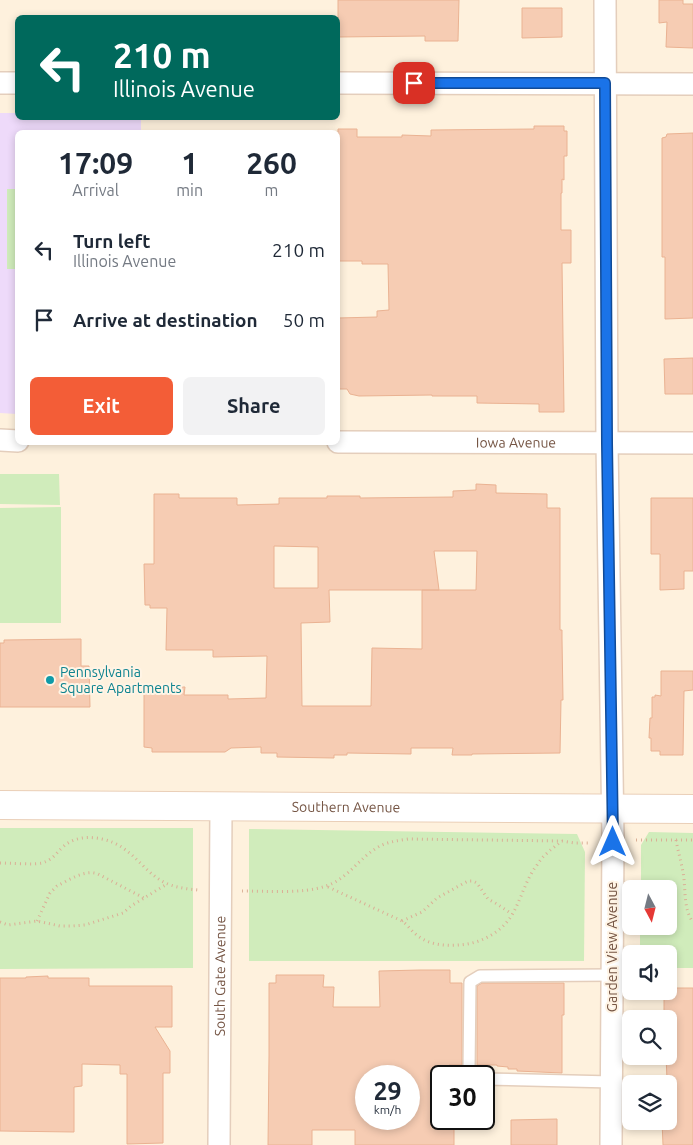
<!DOCTYPE html>
<style>
:root{--surface:#fff;--page:#f2f2f3;--text:#1f2937;--muted:#747a83;--accent:#f35d37}
body{margin:0;font-family:Ubuntu,sans-serif;background:var(--page);color:var(--text);height:100vh;display:flex;flex-direction:column;font-size:19px;white-space:nowrap}
*{box-sizing:border-box;margin:0}
p{font-size:16px;color:var(--muted)}
.icon{flex:none;width:28px;height:28px;fill:none;stroke:currentColor;stroke-width:2;stroke-linecap:round;stroke-linejoin:round}
.map{position:relative;flex:1;overflow:hidden}
.drawer{position:absolute;left:15px;top:130px;width:325px;height:315px;display:flex;flex-direction:column;background:var(--surface);border-radius:8px;box-shadow:0 2px 8px #0003}
.drawer>*{flex:none}
.banner{position:absolute;left:15px;top:15px;width:325px;height:105px;border-radius:8px;box-shadow:0 2px 8px #0003;background:#00695c;color:#fff;overflow:hidden}
.needle{width:32px;rotate:173deg}
.fabs{position:absolute;left:622px;top:880px;display:grid;gap:10px}
.fabs a{display:grid;place-items:center;width:55px;height:55px;border-radius:8px;background:var(--surface);box-shadow:0 2px 8px #0003;font-size:25px}
.speed{position:absolute;left:355px;top:1065px;display:flex;gap:10px;font-size:25px;font-weight:700;text-align:center}
.speed>*{display:grid;place-content:center;width:65px;height:65px;border-radius:50%;background:var(--surface);box-shadow:0 2px 8px #0003;line-height:1}
.speed small{font-size:12px;font-weight:400}
.speed .limit{border:2px solid #111;border-radius:8px;background:#fff;color:#111}
.pin{position:absolute;display:grid;place-items:center;width:42px;height:42px;color:#fff;margin:-21px;border-radius:10px;box-shadow:0 2px 8px #0006}
.me{position:absolute;width:55px;margin:-28px;rotate:0deg;stroke-linejoin:round;filter:drop-shadow(0 0 4px #0008)}
.turn{display:flex;align-items:center;gap:18px;height:105px;padding:0 15px;font-size:22px}
.turn .icon{width:65px;height:65px;stroke-width:2.5}
.turn b{display:block;font-size:35px;line-height:42px}
.eta{display:flex;justify-content:space-evenly;align-items:center;height:85px;text-align:center}
.eta b{font-size:30px;font-weight:700;line-height:35px}
.cta{display:flex;gap:10px;margin-top:auto;padding:10px 15px}
.cta a{flex:1;height:58px;border-radius:8px;background:var(--accent);color:#fff;font-size:20px;font-weight:700;line-height:58px;text-align:center}
.cta a+a{background:var(--page);color:var(--text)}
ul{padding:0;list-style:none}
li{display:flex;align-items:center;gap:15px;height:70px;padding:0 15px}
li div{flex:1}
li b{display:block;font-size:19px}
li em{font-style:normal}
.map>svg:first-child{display:block}
</style>
<div class="map">
<svg width="693" height="1145" viewBox="0 0 693 1145">
<rect width="100%" height="100%" fill="#fef1dd"/>
<polygon fill="#eedafa" points="0,113 17,113 18,118 141,118 141,132 18,132 17,414 0,413"/>
<g fill="#d0ecbb">
<rect x="7" y="189" width="10" height="80"/>
<polygon points="0,474 59,474 60,505 0,504"/>
<polygon points="61,507 61,623 0,623 0,508"/>
<polygon points="0,828 193,828 193,968 0,969"/>
<polygon points="249,829 577,834 585,852 584,961 249,961"/>
<polygon points="649,832 693,833 693,968 669,968 669,954 640,954 640,926 669,926 669,889 641,889 641,845"/>
</g>
<g fill="#f6ccb3" stroke="#eab292" fill-rule="evenodd">
<polygon points="338,0 459,0 458,41 425,41 425,36 338,37"/>
<polygon points="659,0 683,0 683,4 693,4 693,48 666,47 667,22 659,23"/>
<polygon points="522,8 562,8 562,37 522,38"/>
<polygon points="534,126 564,126 564,131 567,131 567,156 564,156 564,180 562,179 562,193 561,193 561,230 571,230 571,263 562,263 564,412 539,412 539,404 477,403 477,396 432,396 432,395 359,396 350,394 347,389 338,389 338,318 377,317 377,311 389,310 388,264 362,264 362,261 338,261 338,129 357,129 357,137 402,137 402,135 431,136 431,130 534,129"/>
<polygon points="693,133 693,318 665,319 665,257 662,257 662,138 666,137 667,134"/>
<polygon points="693,358 693,394 665,394 664,359"/>
<path d="M 476,484 L 496,485 L 496,493 L 547,494 L 547,508 L 560,508 L 560,630 L 562,630 L 562,639 L 563,700 L 561,700 L 560,753 L 472,754 L 472,755 L 452,755 L 453,748 L 411,748 L 411,754 L 347,753 L 347,755 L 334,755 L 334,758 L 277,757 L 277,753 L 261,753 L 261,747 L 231,748 L 225,752 L 152,752 L 152,748 L 144,747 L 144,687 L 185,687 L 184,695 L 228,695 L 228,699 L 266,698 L 267,656 L 213,657 L 213,650 L 166,650 L 167,608 L 150,608 L 150,605 L 145,605 L 144,564 L 154,564 L 154,494 L 179,494 L 179,498 L 237,498 L 237,505 L 279,504 L 279,498 L 327,498 L 327,496 L 360,496 L 360,498 L 453,497 L 453,491 L 476,490 ZM 274,546 L 318,547 L 318,588 L 274,588 ZM 434,551 L 477,551 L 476,590 L 422,590 L 422,649 L 372,648 L 371,706 L 302,706 L 301,623 L 330,622 L 329,590 L 439,590 Z"/>
<polygon points="651,498 693,498 693,571 684,571 684,589 660,590 660,554 651,554"/>
<polygon points="81,639 81,666 89,666 90,707 0,707 0,643 4,643 4,640"/>
<polygon points="661,671 693,671 693,690 684,691 683,755 660,755 660,751 651,751 651,738 649,738 650,718 652,718 652,697 655,697 655,695 661,696"/>
<path d="M 420,970 L 450,970 L 450,983 L 462,983 L 462,1065 L 449,1065 L 449,1076 L 441,1076 L 441,1119 L 454,1119 L 454,1145 L 355,1145 L 355,1130 L 312,1130 L 312,1145 L 268,1145 L 269,1056 L 269,983 L 276,983 L 276,975 L 324,975 L 323,987 L 334,987 L 333,1007 L 380,1007 L 379,971 ZM 366,1076 L 409,1076 L 409,1119 L 366,1119 Z"/>
<polygon points="48,976 48,978 89,978 89,986 172,986 172,1027 155,1027 170,1051 170,1073 163,1073 163,1143 127,1144 127,1074 120,1074 120,1065 82,1064 82,1086 74,1087 74,1132 0,1131 0,978 26,978 26,977"/>
<polygon points="482,983 564,983 564,1015 562,1015 562,1073 517,1071 517,1069 508,1069 508,1067 497,1066 497,1065 477,1065 477,986"/>
<polygon points="669,988 693,988 693,1145 663,1145 662,1121 669,1121 669,1079 667,1079 666,1056 669,1056 669,1019 664,1019 664,991 669,991"/>
<polygon points="557,1119 557,1145 511,1145 511,1120"/>
</g>
<g fill="none" stroke-linecap="round" stroke-linejoin="round">
<g stroke="#e4cebc" stroke-width="14">
<g id="lane">
<polyline points="476,1076 469,1070 470,982 480,976 612,975"/>
<polyline points="484,1079 612,1082"/>
</g>
</g>
<g stroke="#e4cebc" stroke-width="24">
<g id="street">
<polyline points="605,0 607,443 613,838 611,1145"/>
<polyline points="0,83 18,83"/>
<polyline points="338,83 693,84"/>
<polyline points="0,440 18,441"/>
<path id="s1" d="M 338,442 L 693,443"/>
<path id="s2" d="M 219,1145 L 221,807"/>
</g>
</g>
<g stroke="#eacfb8" stroke-width="30">
<g id="secondary">
<path id="s3" d="M 0,805 L 693,809"/>
</g>
</g>
<g stroke="#daaf96" stroke-width="3" stroke-dasharray="1 4" stroke-linecap="butt">
<polyline points="636,840 693,840"/>
<path d="M 676,840 C 678,851 681,861 683,872 C 686,888 683,909 693,922"/>
<path d="M 0,863 C 10,863 33,865 42,863 C 54,859 55,854 63,847 C 73,837 89,836 102,839 C 134,846 143,874 168,884 C 178,888 188,889 198,890"/>
<path d="M 328,887 L 402,921 C 408,925 412,932 418,936 C 430,945 445,946 459,945 C 480,944 503,932 513,913 C 522,897 526,879 537,865 C 543,855 553,848 562,841"/>
<path d="M 242,891 C 266,891 304,894 326,886 C 347,879 358,860 375,849 C 385,842 396,841 408,839 L 562,841 L 575,843 L 590,843"/>
<path d="M 37,921 L 50,893 L 57,886 C 69,880 85,869 98,874 L 144,898"/>
<polyline points="402,921 422,912 437,898 468,881 473,881 477,883 488,899 497,904 512,914"/>
<polyline points="0,922 8,925 37,921 60,926 72,926 85,925 123,913 131,906 167,884"/>
</g>
<use href="#lane" stroke="#fff" stroke-width="11"/>
<use href="#street" stroke="#fff" stroke-width="21"/>
<use href="#secondary" stroke="#fff" stroke-width="28"/>
</g>
<g fill="none" stroke-linecap="round" stroke-linejoin="round">
<g stroke="#114b97" stroke-width="12">
<polyline id="route" points="414,83 605,83 607,443 613,842"/>
</g>
<use href="#route" stroke="#1a73e8" stroke-width="9"/>
</g>
<circle fill="#0f9aa8" stroke="#fff4e5" stroke-width="2" cx="50" cy="680" r="5"/>
<g text-anchor="middle" dominant-baseline="central" stroke-width="4" stroke-linejoin="round" paint-order="stroke">
<g font-size="14" fill="#755544" stroke="#fff4e5">
<text stroke="none"><textPath href="#s1" startOffset="178">Iowa Avenue</textPath></text>
<text stroke="none"><textPath href="#s3" startOffset="346">Southern Avenue</textPath></text>
<text transform="translate(612 947) rotate(-90)">Garden View Avenue</text>
<text stroke="none"><textPath href="#s2" startOffset="169">South Gate Avenue</textPath></text>
</g>
<g font-size="14" fill="#0d838f" stroke="#fff4e5" text-anchor="start">
<text x="60" y="672">Pennsylvania<tspan x="60" dy="16">Square Apartments</tspan></text>
</g>
</g>
</svg>
<div class="fabs">
<a><svg class="needle" viewBox="-14 -14 28 28"><path d="M0-13l5 13h-10z" fill="#e53935"/><path d="M0 13l5-13h-10z" fill="#747a83"/></svg></a>
<a><svg class="icon" aria-label="sound" viewBox="0 0 24 24"><path d="M4 9h4l5-4v14l-5-4H4zM17 9q2 3 0 6"/></svg></a>
<a><svg class="icon" aria-label="search" viewBox="0 0 24 24"><circle cx="10" cy="10" r="6"/><path d="M15 15l6 6"/></svg></a>
<a><svg class="icon" aria-label="layers" viewBox="0 0 24 24"><path d="M12 4l9 5-9 5-9-5zM3 14l9 5 9-5"/></svg></a>
</div>
<div class="speed"><div>29<small>km/h</small></div><div class="limit">30</div></div>
<div class="pin" style="left:414px;top:83px;background:#d93025"><svg class="icon" aria-label="arrive" viewBox="0 0 24 24"><path d="M6 21V4h12l-3 4 3 4H6"/></svg></div>
<svg class="me" style="left:613px;top:842px" viewBox="-20 -20 40 40"><path d="M0-17L14 15 0 8-14 15z" fill="#1a73e8" stroke="#fff" stroke-width="4"/></svg>
<div class="banner">
<div class="turn"><svg class="icon" aria-label="left" viewBox="0 0 24 24"><path d="M17 20v-9H6M10 6l-5 5 5 5"/></svg><div><b>210 m</b>Illinois Avenue</div></div>
</div>
<section class="drawer">
<div class="eta">
<div><b>17:09</b><p>Arrival</p></div>
<div><b>1</b><p>min</p></div>
<div><b>260</b><p>m</p></div>
</div>
<ul>
<li><svg class="icon" aria-label="left" viewBox="0 0 24 24"><path d="M17 20v-9H6M10 6l-5 5 5 5"/></svg><div><b>Turn left</b><p>Illinois Avenue</p></div><em>210 m</em></li>
<li><svg class="icon" aria-label="arrive" viewBox="0 0 24 24"><path d="M6 21V4h12l-3 4 3 4H6"/></svg><div><b>Arrive at destination</b></div><em>50 m</em></li>
</ul>
<div class="cta"><a>Exit</a><a>Share</a></div>
</section>
</div>
